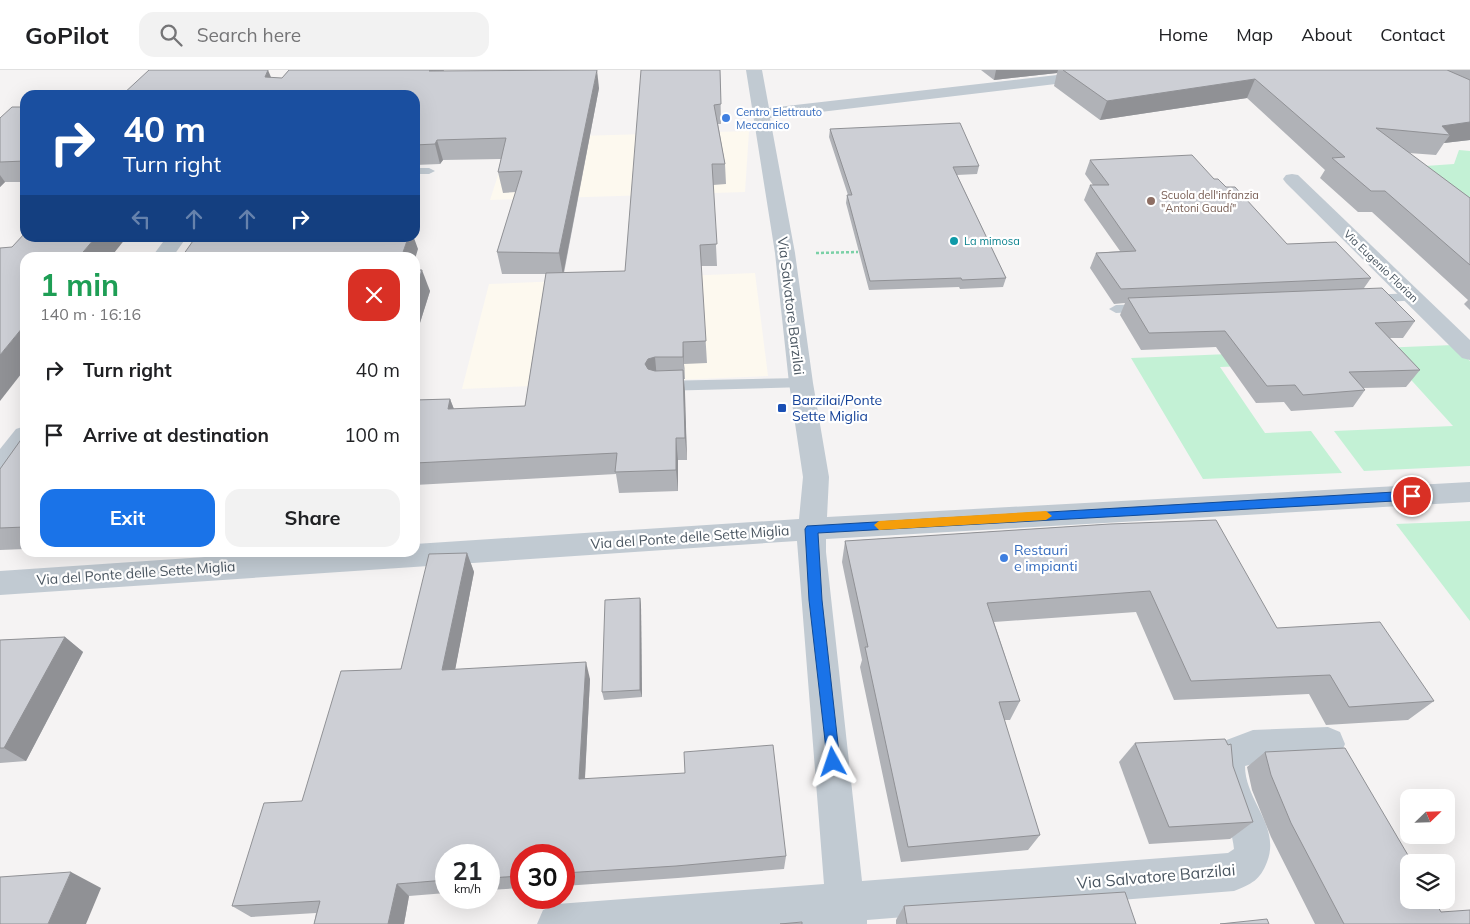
<!DOCTYPE html>
<meta charset="utf-8">
<style>
:root{--surface:#fff;--page:#f2f2f2;--text:#202124;--muted:#757577;--line:#e0e0e0;--accent:#1a73e8}
body{margin:0;font-family:Mulish,sans-serif;background:var(--page);color:var(--text);height:100vh;display:flex;flex-direction:column;font-size:19px;white-space:nowrap}
*{box-sizing:border-box;margin:0}
p{font-size:16px;color:var(--muted)}
.icon{flex:none;width:28px;height:28px;fill:none;stroke:currentColor;stroke-width:2;stroke-linecap:round;stroke-linejoin:round}
.map{position:relative;flex:1;overflow:hidden}
.drawer{position:absolute;left:20px;top:182px;width:400px;height:305px;display:flex;flex-direction:column;background:var(--surface);border-radius:15px;box-shadow:0 5px 20px #0002}
.drawer>*{flex:none}
.hud{position:absolute;left:20px;top:20px;width:400px;height:152px;border-radius:15px;box-shadow:0 5px 20px #0002;background:#1a4fa0;color:#fff;overflow:hidden}
.needle{width:32px;rotate:67deg}
.tools{position:absolute;left:1400px;top:719px;display:grid;gap:10px}
.tools a{display:grid;place-items:center;width:55px;height:55px;border-radius:10px;background:var(--surface);box-shadow:0 5px 20px #0002;font-size:25px}
.speed{position:absolute;left:435px;top:774px;display:flex;gap:10px;font-size:25px;font-weight:700;text-align:center}
.speed>*{display:grid;place-content:center;width:65px;height:65px;border-radius:50%;background:var(--surface);box-shadow:0 5px 20px #0002;line-height:1}
.speed small{font-size:12px;font-weight:400}
.speed .limit{border:8px solid #d22;background:#fff;color:#111}
.pin{position:absolute;display:grid;place-items:center;width:42px;height:42px;color:#fff;margin:-21px;border:2px solid #fff;border-radius:50%;box-shadow:0 1px 5px #0007}
.me{position:absolute;width:55px;margin:-28px;rotate:355deg;stroke-linejoin:round;filter:drop-shadow(0 0 4px #0008)}
.turn{display:flex;align-items:center;gap:18px;height:105px;padding:0 20px;font-size:22px}
.turn .icon{width:65px;height:65px;stroke-width:2.5}
.turn b{display:block;font-size:35px;line-height:42px}
.lanes{display:flex;align-items:center;height:48px;padding:0 20px;background:#0003;justify-content:center;gap:25px;direction:ltr}
.lanes .off{opacity:.35}
.round{display:grid;place-items:center;flex:none;width:52px;height:52px;border-radius:15px;background:var(--page)}
.overview{display:flex;align-items:center;justify-content:space-between;height:85px;padding:0 20px}
h1{font-size:30px;font-weight:700;line-height:38px;color:#1e9e55}
.button{display:flex;gap:10px;margin-top:auto;padding:10px 20px}
.button a{flex:1;height:58px;border-radius:15px;background:var(--accent);color:#fff;font-size:20px;font-weight:700;line-height:58px;text-align:center}
.button a+a{background:var(--page);color:var(--text)}
ul{padding:0;list-style:none}
li{display:flex;align-items:center;gap:15px;height:65px;padding:0 20px}
li div{flex:1}
li b{display:block;font-size:19px}
li em{font-style:normal}
header{display:flex;align-items:center;gap:30px;box-sizing:border-box;height:70px;padding:0 25px;background:var(--surface);border-bottom:1px solid var(--line)}
header strong{font-size:24px}
nav{display:flex;gap:28px;margin-inline-start:auto;font-size:18px}
.search{width:350px;height:45px;background:var(--page);display:flex;align-items:center;gap:12px;box-sizing:border-box;padding:0 18px;border-radius:15px;color:var(--muted);font-size:19px}
.map>svg:first-child{display:block}
</style>
<header>
<strong>GoPilot</strong>
<div class="search"><svg class="icon" aria-label="search" viewBox="0 0 24 24"><circle cx="10" cy="10" r="6"/><path d="M15 15l6 6"/></svg>Search here</div>
<nav><a>Home</a><a>Map</a><a>About</a><a>Contact</a></nav>
</header>
<div class="map">
<svg width="1470" height="854" viewBox="0 0 1470 854">
<rect width="100%" height="100%" fill="#f5f3f3"/>
<g fill="#fdf9ef">
<polygon points="749,61 745,122 490,130 510,68"/>
<polygon points="755,203 768,306 462,319 489,214"/>
</g>
<g fill="#c3f1d5">
<polygon points="1459,80 1470,81 1470,145 1411,97 1454,94"/>
<polygon points="1453,275 1470,291 1470,396 1364,401 1334,361 1453,356 1393,290 1220,297 1265,363 1311,361 1342,403 1203,409 1131,288"/>
<polygon points="1470,451 1470,551 1396,454"/>
</g>
<g fill="none" stroke-linecap="round" stroke-linejoin="round">
<polyline stroke="#7ad0a6" stroke-width="2.5" stroke-dasharray="3 2" stroke-linecap="butt" points="816,183 858,182"/>
<g fill="#c1cad2" fill-rule="evenodd">
<polygon points="415,98 429,98 435,101 429,104 415,104"/>
<polygon points="1414,223 1421,227 1419,230 1369,233 1362,229 1369,225"/>
<polygon points="1146,234 1153,238 1151,241 1116,243 1109,239 1116,235"/>
<polygon points="801,308 806,309 809,313 806,317 660,321 655,320 652,316 655,312 660,311"/>
</g>
<g fill="#c1cad2" fill-rule="evenodd">
<path d="M 746,0 L 762,0 L 769,38 L 1100,0 L 1146,0 L 1139,4 L 770,48 L 795,183 L 813,313 L 829,407 L 827,447 L 1470,412 L 1470,432 L 826,469 L 826,482 L 862,811 L 1228,783 L 1234,779 C 1231,742 1200,711 1216,674 L 1253,660 L 1328,657 L 1340,662 L 1345,674 L 1340,686 L 1328,691 L 1253,694 L 1245,696 C 1245,731 1281,756 1267,792 C 1260,810 1252,814 1234,821 L 867,850 L 867,854 L 537,854 L 543,840 L 557,834 L 824,814 L 797,471 L 0,525 L 0,501 L 279,482 L 415,482 L 415,474 L 799,449 L 803,407 L 789,313 L 775,183 Z"/>
<polygon points="1292,104 1298,105 1470,270 1470,290 1462,288 1286,113 1283,109 1286,105"/>
<polygon points="166,168 186,168 172,188 151,188"/>
<polygon points="25,356 25,384 9,405 0,408 0,379 16,359"/>
</g>
</g>
<g fill="#b0b2b7">
<polygon points="289,0 444,0 443,1 599,18 564,203 625,201 720,0 721,54 718,54 725,94 726,114 713,115 717,196 701,196 707,293 684,294 685,309 684,309 687,390 678,390 678,421 619,423 616,404 415,415 415,330 450,329 454,339 525,336 546,204 502,204 497,182 516,122 503,123 498,102 501,89 443,90 440,94 415,95 415,25 272,8 282,8"/>
<polygon points="981,0 1470,0 1470,70 1444,73 1436,85 1409,83 1470,128 1470,240 1464,234 1468,230 1372,142 1358,142 1320,108 1325,100 1247,28 1100,50 1054,16 1057,3 994,10"/>
<polygon points="25,37 25,112 5,112 0,117 0,48"/>
<polygon points="830,59 979,96 977,104 957,105 1006,208 1003,217 960,219 959,217 869,220 846,133 847,125 848,125 829,67"/>
<polygon points="1090,90 1214,109 1226,117 1287,174 1371,208 1364,218 1415,251 1403,268 1390,268 1420,300 1406,317 1363,318 1365,320 1353,337 1291,341 1284,332 1256,333 1216,277 1141,280 1120,245 1125,233 1114,234 1090,198 1096,183 1120,181 1084,130 1090,115 1093,115 1085,104"/>
<polygon points="415,200 430,221 419,256 415,256 415,257"/>
<polygon points="25,364 25,479 0,480 0,399"/>
<polygon points="1110,454 1277,558 1434,631 1408,650 1326,655 1309,624 1174,630 1136,542 994,552 1020,631 1010,650 1004,650 1040,765 1028,780 901,792 860,597 862,590 842,492 845,471"/>
<polygon points="467,483 474,502 455,599 590,609 585,709 786,786 784,799 678,808 564,816 564,785 521,785 521,818 489,820 489,785 446,785 446,823 409,826 404,854 314,854 316,843 251,847 232,836 302,731 401,599"/>
<polygon points="640,528 641,536 642,627 604,630 602,622"/>
<polygon points="65,567 83,582 26,691 0,693 0,570"/>
<polygon points="1135,673 1253,752 1230,769 1149,774 1119,692"/>
<polygon points="1265,682 1441,842 1470,854 1315,854 1271,767 1252,720 1247,697"/>
<polygon points="904,836 1136,854 896,854 896,850"/>
</g>
<g fill="#909195">
<polygon points="268,0 276,19 265,7"/>
<polygon points="430,0 444,0 435,20 429,1"/>
<polygon points="597,0 599,18 563,205 559,183"/>
<polygon points="996,0 1058,0 1057,3 994,10"/>
<polygon points="1255,9 1247,28 1100,50 1107,31"/>
<polygon points="1470,52 1470,70 1444,73 1450,65 1442,56"/>
<polygon points="437,70 443,90 440,94 435,74"/>
<polygon points="0,105 5,112 0,117"/>
<polygon points="95,168 126,168 110,188 78,188"/>
<polygon points="408,168 414,168 418,179 415,189 415,188 401,188"/>
<polygon points="422,200 430,221 419,256 415,244 415,223"/>
<polygon points="23,257 25,259 25,299 0,331 0,285"/>
<polygon points="683,272 684,294 685,309 683,287"/>
<polygon points="655,287 657,309 650,311 645,294 648,289"/>
<polygon points="683,300 685,322 687,390 685,368"/>
<polygon points="450,329 458,350 448,339"/>
<polygon points="676,368 678,390 678,421 676,400"/>
<polygon points="467,483 474,502 452,616 442,600"/>
<polygon points="640,528 641,536 642,627 640,620"/>
<polygon points="65,567 83,582 26,691 4,678"/>
<polygon points="586,592 590,609 584,724 579,709"/>
<polygon points="71,802 101,818 86,854 48,854"/>
<polygon points="397,814 409,826 404,854 388,854"/>
</g>
<g fill="#cdcfd5" stroke="#909195">
<polygon points="149,0 268,0 265,7 282,8 289,0 430,0 429,1 597,0 559,183 497,182 522,101 498,102 506,68 437,70 435,74 415,75 415,25 122,25"/>
<polygon points="641,0 720,0 721,34 714,35 725,94 712,94 717,174 700,175 706,271 683,272 683,287 655,287 648,289 645,294 648,299 655,301 683,300 685,368 676,368 676,400 615,402 617,383 415,393 415,330 450,329 448,339 525,336 546,203 625,201"/>
<polygon points="1063,0 1447,0 1470,10 1470,52 1442,56 1450,65 1376,58 1470,128 1470,195 1385,121 1371,121 1332,88 1345,87 1255,9 1107,31"/>
<polygon points="12,37 25,37 25,91 0,92 0,48"/>
<polygon points="960,53 979,96 953,97 1006,208 962,210 961,208 870,211 847,125 852,125 830,59"/>
<polygon points="1192,85 1214,109 1218,109 1226,117 1235,117 1287,174 1336,172 1371,208 1121,219 1096,183 1136,181 1090,115 1109,115 1090,90"/>
<polygon points="25,163 25,168 95,168 78,188 25,188 25,257 23,257 0,285 0,178 12,177"/>
<polygon points="195,168 408,168 401,188 181,188"/>
<polygon points="415,200 422,200 415,223"/>
<polygon points="1382,218 1415,251 1375,253 1420,300 1349,302 1365,320 1303,325 1295,315 1267,316 1225,261 1149,263 1128,228"/>
<polygon points="25,364 25,457 0,458 0,399"/>
<polygon points="1216,450 1277,558 1380,552 1434,631 1349,637 1330,605 1191,611 1150,521 987,533 1020,631 999,632 1040,765 908,777 865,577 868,577 845,471 1110,454"/>
<polygon points="467,483 442,600 586,592 579,709 685,703 684,682 773,675 786,786 676,796 564,803 564,785 521,785 521,806 489,808 489,785 446,785 446,810 397,814 388,854 314,854 320,831 232,836 264,733 302,731 341,601 401,599 429,484"/>
<polygon points="640,528 640,620 602,622 605,530"/>
<polygon points="65,567 4,678 0,678 0,570"/>
<polygon points="1225,669 1228,675 1231,674 1233,696 1253,752 1169,757 1135,673"/>
<polygon points="1345,678 1412,792 1409,792 1409,830 1434,830 1441,842 1470,840 1470,854 1344,854 1291,753 1271,705 1265,682"/>
<polygon points="71,802 48,854 0,854 0,807"/>
<polygon points="1125,822 1136,854 907,854 904,836"/>
<polygon points="1267,849 1269,854 1220,854"/>
<polygon points="802,852 802,854 780,854"/>
</g>
<polygon fill="#1a73e8" stroke="#114b97" points="1412,421 1417,426 1412,430 818,463 822,530 840,692 838,697 833,699 828,697 809,530 805,459 807,456"/>
<polygon fill="#f59e0b" points="1046,441 1052,446 1046,450 879,460 874,455 879,451"/>
<g fill="#3f7fe0" stroke="#fff" stroke-width="2">
<circle cx="726" cy="48" r="5"/>
<circle cx="1004" cy="488" r="5"/>
</g>
<circle fill="#8d6e63" stroke="#fff" stroke-width="2" cx="1151" cy="131" r="5"/>
<circle fill="#0f9aa8" stroke="#fff" stroke-width="2" cx="954" cy="171" r="5"/>
<rect fill="#1a4fb4" stroke="#fff" stroke-width="2" x="777" y="333" width="10" height="10" rx="2.5"/>
<g text-anchor="middle" dominant-baseline="central" stroke-width="4.5" stroke-linejoin="round" paint-order="stroke">
<g font-size="11" fill="#366cbe" stroke="#fff" text-anchor="start">
<text x="736" y="42">Centro Elettrauto<tspan x="736" dy="13">Meccanico</tspan></text>
</g>
<g font-size="11" fill="#785e54" stroke="#fff" text-anchor="start">
<text x="1161" y="125">Scuola dell'infanzia<tspan x="1161" dy="13">"Antoni Gaudí"</tspan></text>
</g>
<g font-size="11" fill="#0d838f" stroke="#fff" text-anchor="start">
<text x="964" y="171">La mimosa</text>
</g>
<g font-size="11" fill="#4a5661" stroke="#fff">
<text transform="translate(1381 196) rotate(44)">Via Eugenio Florian</text>
</g>
<g font-size="14" fill="#4a5661" stroke="#fff">
<text transform="translate(791 236) rotate(83)">Via Salvatore Barzilai</text>
<text transform="translate(690 467) rotate(-4)">Via del Ponte delle Sette Miglia</text>
<text transform="translate(136 503) rotate(-4)">Via del Ponte delle Sette Miglia</text>
</g>
<g font-size="14" fill="#164399" stroke="#fff" text-anchor="start">
<text x="792" y="330">Barzilai/Ponte<tspan x="792" dy="16">Sette Miglia</tspan></text>
</g>
<g font-size="14" fill="#366cbe" stroke="#fff" text-anchor="start">
<text x="1014" y="480">Restauri<tspan x="1014" dy="16">e impianti</tspan></text>
</g>
<g font-size="16" fill="#4a5661" stroke="#fff">
<text transform="translate(1156 806) rotate(-5)">Via Salvatore Barzilai</text>
</g>
</g>
</svg>
<div class="tools">
<a><svg class="needle" viewBox="-14 -14 28 28"><path d="M0-13l5 13h-10z" fill="#e53935"/><path d="M0 13l5-13h-10z" fill="#757577"/></svg></a>
<a><svg class="icon" aria-label="layers" viewBox="0 0 24 24"><path d="M12 4l9 5-9 5-9-5zM3 14l9 5 9-5"/></svg></a>
</div>
<div class="speed"><div>21<small>km/h</small></div><div class="limit">30</div></div>
<div class="pin" style="left:1412px;top:426px;background:#d93025"><svg class="icon" aria-label="arrive" viewBox="0 0 24 24"><path d="M6 21V4h12l-3 4 3 4H6"/></svg></div>
<svg class="me" style="left:833px;top:692px" viewBox="-20 -20 40 40"><path d="M0-17L14 15 0 8-14 15z" fill="#1a73e8" stroke="#fff" stroke-width="4"/></svg>
<div class="hud">
<div class="turn"><svg class="icon" aria-label="right" viewBox="0 0 24 24"><path d="M7 20v-9h11M14 6l5 5-5 5"/></svg><div><b>40 m</b>Turn right</div></div>
<div class="lanes"><svg class="icon off" aria-label="left" viewBox="0 0 24 24"><path d="M17 20v-9H6M10 6l-5 5 5 5"/></svg><svg class="icon off" aria-label="ahead" viewBox="0 0 24 24"><path d="M12 20V5M6 11l6-6 6 6"/></svg><svg class="icon off" aria-label="ahead" viewBox="0 0 24 24"><path d="M12 20V5M6 11l6-6 6 6"/></svg><svg class="icon" aria-label="right" viewBox="0 0 24 24"><path d="M7 20v-9h11M14 6l5 5-5 5"/></svg></div>
</div>
<section class="drawer">
<div class="overview"><div><h1>1 min</h1><p>140 m · 16:16</p></div><a class="round" style="background:#d93025;color:#fff"><svg class="icon" aria-label="close" viewBox="0 0 24 24"><path d="M6 6l12 12M18 6L6 18"/></svg></a></div>
<ul>
<li><svg class="icon" aria-label="right" viewBox="0 0 24 24"><path d="M7 20v-9h11M14 6l5 5-5 5"/></svg><div><b>Turn right</b></div><em>40 m</em></li>
<li><svg class="icon" aria-label="arrive" viewBox="0 0 24 24"><path d="M6 21V4h12l-3 4 3 4H6"/></svg><div><b>Arrive at destination</b></div><em>100 m</em></li>
</ul>
<div class="button"><a>Exit</a><a>Share</a></div>
</section>
</div>
